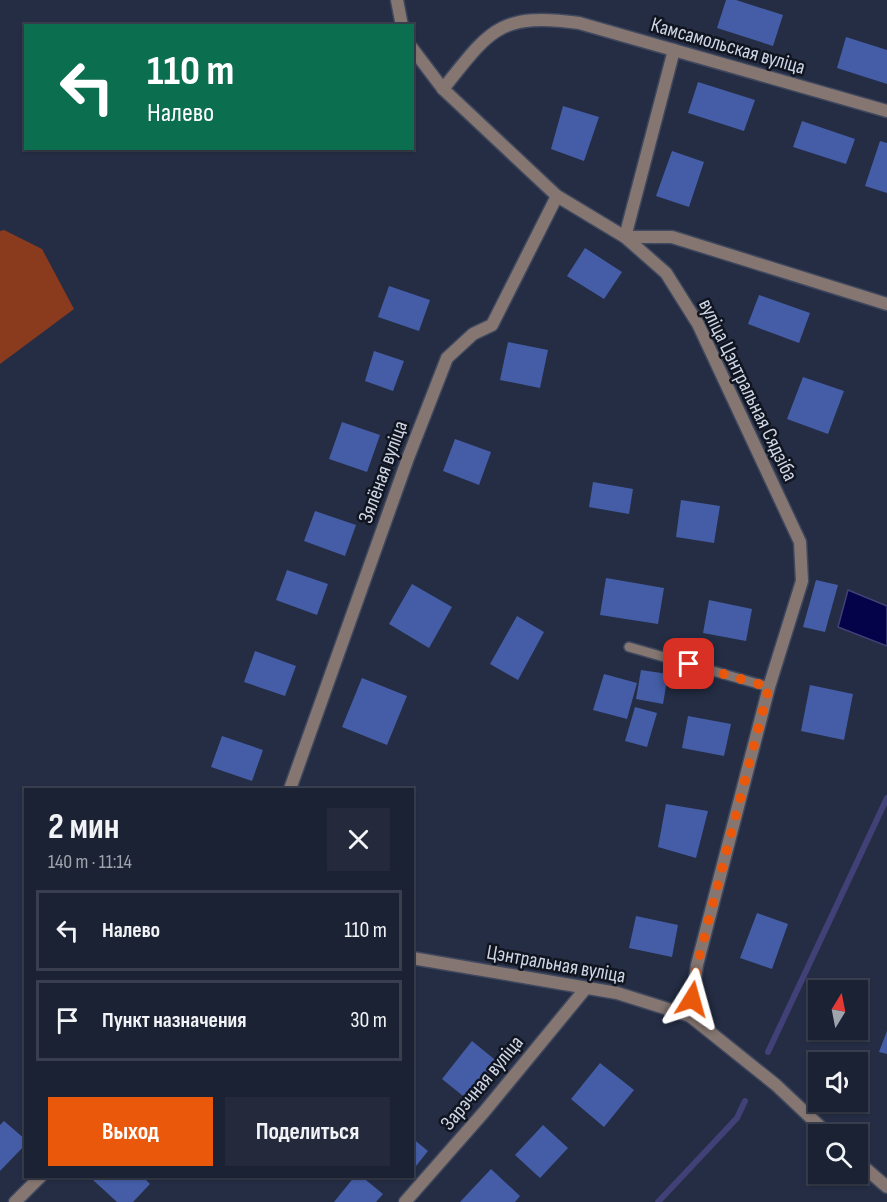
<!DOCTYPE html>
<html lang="ru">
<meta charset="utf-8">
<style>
:root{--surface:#1b2233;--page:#242a3b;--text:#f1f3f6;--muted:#a0a4ac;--line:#393f4e;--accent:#ea580c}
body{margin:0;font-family:"Sofia Sans Condensed",sans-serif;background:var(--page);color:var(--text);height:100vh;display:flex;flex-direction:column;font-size:22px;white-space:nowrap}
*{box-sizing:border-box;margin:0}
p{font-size:20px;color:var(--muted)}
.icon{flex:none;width:33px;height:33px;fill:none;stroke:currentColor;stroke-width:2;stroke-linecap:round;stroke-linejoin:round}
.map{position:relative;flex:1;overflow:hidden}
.drawer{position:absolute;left:24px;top:788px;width:390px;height:390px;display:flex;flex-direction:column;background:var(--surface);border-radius:0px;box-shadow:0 2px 4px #0004,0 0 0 2px var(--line)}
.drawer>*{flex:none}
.hud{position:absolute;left:24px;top:24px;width:390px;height:126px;border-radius:0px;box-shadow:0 2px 4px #0004,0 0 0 2px var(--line);background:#0b6e4f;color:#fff;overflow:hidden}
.needle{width:39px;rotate:10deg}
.buttons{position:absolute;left:808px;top:980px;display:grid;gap:12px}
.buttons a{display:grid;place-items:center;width:60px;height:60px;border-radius:0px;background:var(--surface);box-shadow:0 2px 4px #0004,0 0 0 2px var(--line);font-size:30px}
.pin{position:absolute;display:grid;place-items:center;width:51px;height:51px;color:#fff;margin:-26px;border-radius:12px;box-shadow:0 3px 9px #0006}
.me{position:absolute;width:66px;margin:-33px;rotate:8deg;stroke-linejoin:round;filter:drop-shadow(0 0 4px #0008)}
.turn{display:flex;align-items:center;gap:21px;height:126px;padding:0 24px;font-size:27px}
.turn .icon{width:78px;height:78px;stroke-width:2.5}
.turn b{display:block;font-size:42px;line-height:51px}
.round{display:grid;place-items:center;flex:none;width:63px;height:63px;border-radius:0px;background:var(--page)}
.head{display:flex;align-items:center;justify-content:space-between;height:102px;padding:0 24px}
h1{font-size:36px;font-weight:700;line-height:45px}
.button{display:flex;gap:12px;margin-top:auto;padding:12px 24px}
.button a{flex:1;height:69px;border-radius:0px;background:var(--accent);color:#fff;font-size:24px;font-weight:700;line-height:69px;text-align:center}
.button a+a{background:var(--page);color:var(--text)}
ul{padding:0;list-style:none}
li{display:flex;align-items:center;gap:18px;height:81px;margin:0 12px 9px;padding:0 12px;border:3px solid var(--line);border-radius:0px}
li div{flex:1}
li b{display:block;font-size:22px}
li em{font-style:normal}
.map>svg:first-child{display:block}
</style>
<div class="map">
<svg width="887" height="1202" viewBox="0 0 887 1202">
<rect width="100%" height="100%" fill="#242d44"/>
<polygon fill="#8b3b1d" points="4,230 42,249 74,309 0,364 0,231"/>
<polygon fill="#040248" stroke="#414177" stroke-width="1.5" points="848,590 887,606 887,646 838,627"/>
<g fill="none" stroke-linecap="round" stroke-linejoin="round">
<g stroke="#414177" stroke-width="6">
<polyline points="768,1052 887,798"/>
<polyline points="658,1202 737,1118 745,1101"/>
</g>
</g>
<g fill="#445da6">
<polygon points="726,0 736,0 783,15 773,46 717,28"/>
<polygon points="846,37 887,50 887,84 837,68"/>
<polygon points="698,82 755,100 744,131 688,113"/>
<polygon points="563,106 599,117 584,161 551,149"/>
<polygon points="802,121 855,139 846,164 793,147"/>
<polygon points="880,141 887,143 887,193 865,186"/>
<polygon points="672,151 704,162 689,207 656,196"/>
<polygon points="585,248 622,272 604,299 567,276"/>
<polygon points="389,286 430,300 419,331 378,317"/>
<polygon points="759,295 810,313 799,343 748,324"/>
<polygon points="508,342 548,350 540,388 500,380"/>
<polygon points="374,351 404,361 393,391 365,381"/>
<polygon points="803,377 844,391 828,434 787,419"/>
<polygon points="342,422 380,435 367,472 329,459"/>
<polygon points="455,439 491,452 479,485 443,471"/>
<polygon points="593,482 633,489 629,514 589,507"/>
<polygon points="681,500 720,506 714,543 676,537"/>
<polygon points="315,511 356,525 345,556 304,541"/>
<polygon points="287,570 328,584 317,615 276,600"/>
<polygon points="606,578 664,588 658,624 600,615"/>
<polygon points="816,580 838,585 825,632 803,627"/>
<polygon points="412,584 452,607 429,648 389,624"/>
<polygon points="709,600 752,609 746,641 703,633"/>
<polygon points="517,616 544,632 518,680 490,664"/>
<polygon points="255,651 296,666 285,696 244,682"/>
<polygon points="641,670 668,674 663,704 636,699"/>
<polygon points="604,674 637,683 627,719 593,710"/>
<polygon points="362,678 407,696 387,745 342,727"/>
<polygon points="810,685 853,694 844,740 801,731"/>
<polygon points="635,707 657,713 647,747 625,741"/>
<polygon points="688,716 731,724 724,756 682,748"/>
<polygon points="222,736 263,750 252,781 211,767"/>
<polygon points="666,804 708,811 696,858 658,847"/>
<polygon points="757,913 788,924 772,969 740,958"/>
<polygon points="636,916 678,925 672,957 629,948"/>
<polygon points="827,1029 855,1029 852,1037"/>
<polygon points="887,1031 887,1054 879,1052"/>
<polygon points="472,1041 499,1063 468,1100 442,1079"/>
<polygon points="600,1063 634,1090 604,1127 571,1099"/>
<polygon points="4,1121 26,1140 26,1144 0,1171 0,1125"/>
<polygon points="543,1125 568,1148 540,1178 515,1155"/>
<polygon points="412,1138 428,1151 412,1171"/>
<polygon points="491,1169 520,1196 515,1202 460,1202"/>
<polygon points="97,1176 142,1176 150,1184 133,1202 117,1202 93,1180"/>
<polygon points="355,1176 361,1176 383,1194 376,1202 334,1202"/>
</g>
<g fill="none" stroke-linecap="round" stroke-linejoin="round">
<g stroke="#3f485e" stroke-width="12">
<polyline id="service" points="629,647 769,687"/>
</g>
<g stroke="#3f485e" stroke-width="15">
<g id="minor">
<polyline points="397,0 402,26"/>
<polyline points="412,48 443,89 557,196 625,237 666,273 698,324 800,542 802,581 769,687 697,965 690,1016 776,1085 828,1134"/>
<polyline points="674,50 625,237 672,237 887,304"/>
<path d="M 443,89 C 490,30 499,12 579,23 L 887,111"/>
<polyline points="290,789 408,458 447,358 473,334 492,325 557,196"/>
<polyline points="412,958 617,993 690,1016"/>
<polyline points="858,1162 887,1187"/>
<polyline points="15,1202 41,1176"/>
<polyline points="405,1202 484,1112 586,988"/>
</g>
</g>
<use href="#service" stroke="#857671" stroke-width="9"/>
<use href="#minor" stroke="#857671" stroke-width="12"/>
</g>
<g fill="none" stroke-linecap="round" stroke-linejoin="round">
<polyline stroke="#ea580c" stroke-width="10" stroke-dasharray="0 18" points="689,664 769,687 697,965 692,999"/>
</g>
<g text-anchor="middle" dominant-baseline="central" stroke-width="5" stroke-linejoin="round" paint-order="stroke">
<g font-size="21" fill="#ced5e4" stroke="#111520">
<text transform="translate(728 46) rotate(16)">Камсамольская вуліца</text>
<text transform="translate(748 390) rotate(64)">вуліца Цэнтральная Сядзіба</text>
<text transform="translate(383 472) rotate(-70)">Зялёная вуліца</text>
<text transform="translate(556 964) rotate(10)">Цэнтральная вуліца</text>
<text transform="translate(482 1083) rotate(-50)">Зарэчная вуліца</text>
</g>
</g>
</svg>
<div class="buttons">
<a><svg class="needle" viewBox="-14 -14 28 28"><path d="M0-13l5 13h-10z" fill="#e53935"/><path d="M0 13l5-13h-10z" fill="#a0a4ac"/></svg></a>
<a><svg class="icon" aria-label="sound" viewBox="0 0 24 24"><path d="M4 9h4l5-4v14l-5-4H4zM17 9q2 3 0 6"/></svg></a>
<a><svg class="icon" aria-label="search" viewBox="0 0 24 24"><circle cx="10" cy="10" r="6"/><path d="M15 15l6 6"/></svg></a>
</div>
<div class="pin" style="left:689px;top:664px;background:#d93025"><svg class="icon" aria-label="arrive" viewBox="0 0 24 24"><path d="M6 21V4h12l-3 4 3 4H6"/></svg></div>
<svg class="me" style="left:692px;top:999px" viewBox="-20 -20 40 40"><path d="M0-17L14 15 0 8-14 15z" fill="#ea580c" stroke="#fff" stroke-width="4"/></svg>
<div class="hud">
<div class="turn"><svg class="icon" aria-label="left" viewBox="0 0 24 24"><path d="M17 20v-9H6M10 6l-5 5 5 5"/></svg><div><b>110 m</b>Налево</div></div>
</div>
<section class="drawer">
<div class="head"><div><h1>2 мин</h1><p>140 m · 11:14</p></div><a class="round"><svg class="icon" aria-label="close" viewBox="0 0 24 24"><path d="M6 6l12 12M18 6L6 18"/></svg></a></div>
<ul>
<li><svg class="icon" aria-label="left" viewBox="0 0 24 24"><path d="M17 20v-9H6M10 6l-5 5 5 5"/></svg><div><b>Налево</b></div><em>110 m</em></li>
<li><svg class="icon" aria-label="arrive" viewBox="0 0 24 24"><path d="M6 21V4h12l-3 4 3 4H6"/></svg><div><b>Пункт назначения</b></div><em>30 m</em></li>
</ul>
<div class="button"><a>Выход</a><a>Поделиться</a></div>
</section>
</div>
